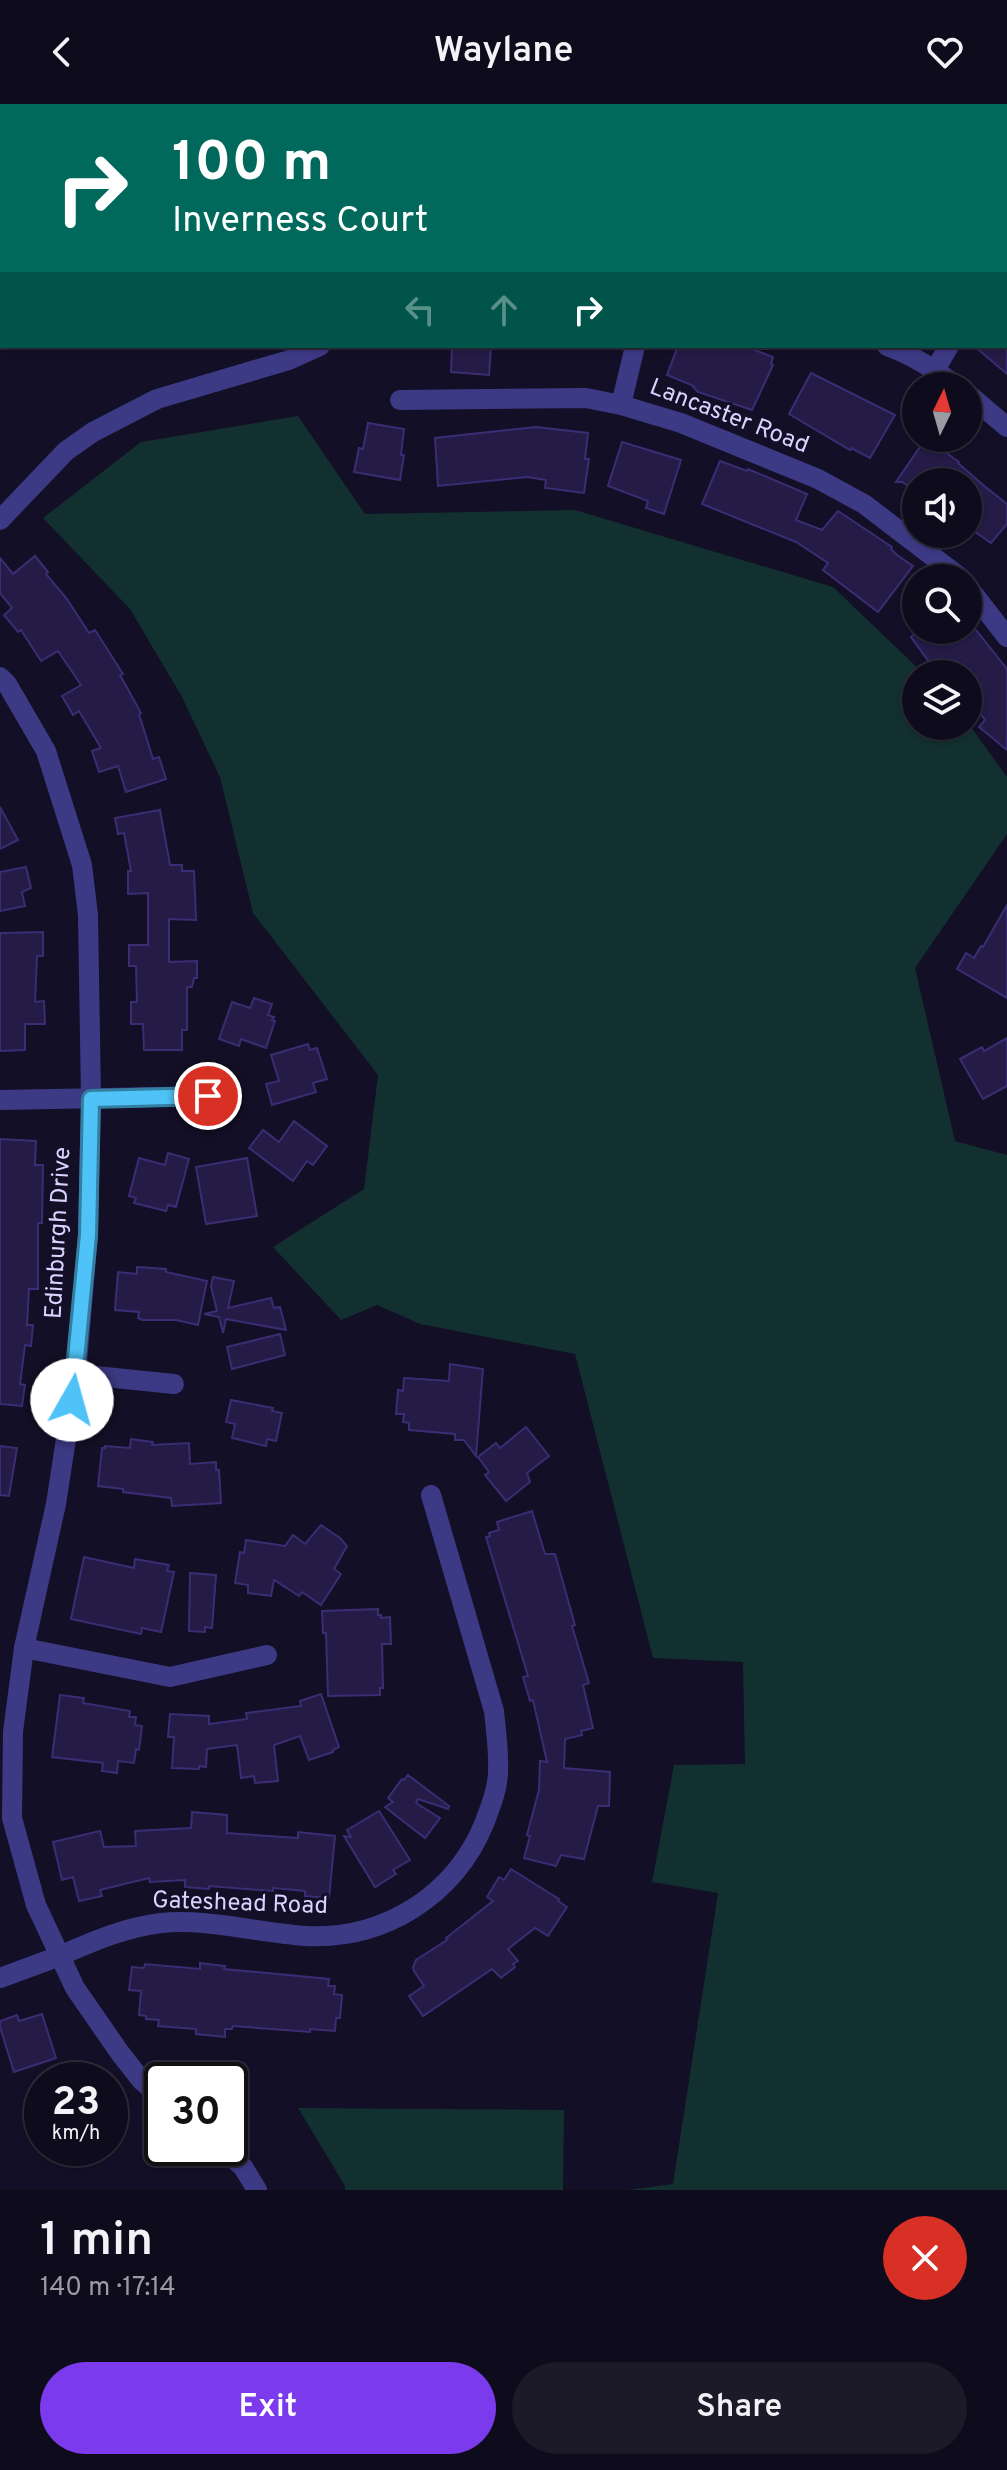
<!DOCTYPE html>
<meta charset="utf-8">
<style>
:root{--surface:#0e0b1c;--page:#1c1929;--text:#f1f3f6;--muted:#9b9ba3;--line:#2e2b3b;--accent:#7c3aed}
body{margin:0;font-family:Overpass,sans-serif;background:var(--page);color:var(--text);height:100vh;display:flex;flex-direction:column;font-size:30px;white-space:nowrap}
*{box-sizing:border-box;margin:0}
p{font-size:26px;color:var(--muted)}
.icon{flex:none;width:44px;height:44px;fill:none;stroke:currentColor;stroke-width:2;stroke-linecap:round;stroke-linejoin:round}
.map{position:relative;height:2086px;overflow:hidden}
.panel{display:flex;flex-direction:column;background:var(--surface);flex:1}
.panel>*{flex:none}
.banner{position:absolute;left:0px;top:0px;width:1008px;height:244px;box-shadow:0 2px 6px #0004,0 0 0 2px var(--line);background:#00695c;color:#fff;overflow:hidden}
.needle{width:52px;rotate:5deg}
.controls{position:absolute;left:902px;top:268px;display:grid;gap:16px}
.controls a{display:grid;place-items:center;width:80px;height:80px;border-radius:50%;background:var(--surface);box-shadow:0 2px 6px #0004,0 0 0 2px var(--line);font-size:40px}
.speed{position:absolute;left:24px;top:1958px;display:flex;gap:16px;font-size:40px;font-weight:700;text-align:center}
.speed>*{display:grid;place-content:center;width:104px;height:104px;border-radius:50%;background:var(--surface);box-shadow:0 2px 6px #0004,0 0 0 2px var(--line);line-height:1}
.speed small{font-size:20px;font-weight:400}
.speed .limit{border:4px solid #111;border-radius:12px;background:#fff;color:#111}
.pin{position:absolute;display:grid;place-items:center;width:68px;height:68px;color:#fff;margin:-34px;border:4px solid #fff;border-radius:50%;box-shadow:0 2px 8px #0007}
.me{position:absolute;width:88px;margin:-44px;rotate:7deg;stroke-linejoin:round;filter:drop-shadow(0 0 6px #0008)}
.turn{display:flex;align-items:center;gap:28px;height:168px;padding:0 40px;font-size:36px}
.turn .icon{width:104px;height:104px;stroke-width:2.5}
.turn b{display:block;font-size:56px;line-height:68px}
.lanes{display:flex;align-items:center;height:76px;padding:0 40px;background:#0003;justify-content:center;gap:40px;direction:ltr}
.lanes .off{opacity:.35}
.round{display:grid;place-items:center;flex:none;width:84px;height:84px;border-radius:42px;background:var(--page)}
.head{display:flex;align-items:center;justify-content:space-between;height:136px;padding:0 40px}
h1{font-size:48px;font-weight:600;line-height:60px}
.action{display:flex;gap:16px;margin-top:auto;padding:16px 40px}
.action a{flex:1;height:92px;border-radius:48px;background:var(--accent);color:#fff;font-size:32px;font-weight:600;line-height:92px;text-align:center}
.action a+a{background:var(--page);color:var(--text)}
header{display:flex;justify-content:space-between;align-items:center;height:104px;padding:0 40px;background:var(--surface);font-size:36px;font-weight:600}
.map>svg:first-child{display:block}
</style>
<header><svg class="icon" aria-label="back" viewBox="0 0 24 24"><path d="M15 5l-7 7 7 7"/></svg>Waylane<svg class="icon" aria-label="heart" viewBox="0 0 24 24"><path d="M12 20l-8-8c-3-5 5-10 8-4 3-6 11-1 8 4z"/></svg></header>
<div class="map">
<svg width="1007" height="2086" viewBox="0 0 1007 2086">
<rect width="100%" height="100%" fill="#130f26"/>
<g fill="#12302f">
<polygon points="208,0 552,0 550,2 211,2"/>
<polygon points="298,312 365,410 575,406 833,483 924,570 916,570 916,622 968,622 968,619 1007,673 1007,730 915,864 955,1037 1007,1051 1007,2086 629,2086 673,2080 718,1789 652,1778 674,1661 745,1660 743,1558 653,1554 575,1250 420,1220 377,1201 341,1216 273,1143 364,1085 378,971 253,809 220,673 182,593 130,505 43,414 141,338"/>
<polygon points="298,2004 564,2006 563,2086 345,2086 345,2082"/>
</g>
<g fill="#241b47" stroke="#3b2d73" stroke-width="2">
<polygon points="452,242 491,242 489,271 451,268"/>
<polygon points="678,242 754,242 752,245 773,253 771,260 773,261 752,306 698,288 693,283 694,282 667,271"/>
<polygon points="974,242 1007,242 1007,270"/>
<polygon points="811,269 895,311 870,354 851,344 850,346 789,310"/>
<polygon points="368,319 404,325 401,351 404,351 400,376 354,368 359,344 363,345"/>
<polygon points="536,323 588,329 585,355 589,355 584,389 545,384 546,376 527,373 438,382 435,334"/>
<polygon points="926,334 959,358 958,359 983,381 1007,400 1007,420 991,439 968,423 968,378 916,378 916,387 902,378 896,378"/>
<polygon points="622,338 681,356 664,410 646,404 648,397 608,382"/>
<polygon points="720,357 747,367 748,365 807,390 796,416 822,426 838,407 892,443 891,445 897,451 913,462 878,508 823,466 828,459 796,438 702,400"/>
<polygon points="35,452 48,468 46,470 67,495 89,529 95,526 123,570 120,571 141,609 139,610 153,655 159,653 166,675 126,688 118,662 99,668 92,647 101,644 79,607 73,611 62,592 81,581 58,547 41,557 21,526 18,528 4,511 12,504 0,489 0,454 13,470"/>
<polygon points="920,526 976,526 1007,565 1007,646 979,623 985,616 968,593 968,570 935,570 927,560 929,558 911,533"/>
<polygon points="0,703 18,736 0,745"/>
<polygon points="160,706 170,761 182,761 182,767 194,767 196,816 169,815 169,858 197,857 197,874 194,874 192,883 187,883 187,926 182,926 182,946 144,946 143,920 131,920 131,898 137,898 136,862 129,862 129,841 148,841 148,789 128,790 128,767 131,767 124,729 118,730 115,714"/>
<polygon points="26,763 31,784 22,788 25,802 0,807 0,768"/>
<polygon points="1007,801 1007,894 957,865 966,849 974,854 981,842 983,843"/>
<polygon points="43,828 43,852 37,852 35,898 44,897 45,920 25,920 25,946 0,947 0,829"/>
<polygon points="254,894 272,900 268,911 274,913 272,916 275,917 266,944 241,935 239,942 219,935 232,898 250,904"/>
<polygon points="1007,934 1007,982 983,995 960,955 982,943 984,947"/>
<polygon points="308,940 310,946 317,944 327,975 313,979 316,988 272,1001 266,980 279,977 271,951"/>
<polygon points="294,1017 327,1042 313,1061 307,1057 293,1077 249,1044 263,1026 279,1038"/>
<polygon points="0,1035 36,1037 35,1061 43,1061 42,1119 38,1119 38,1185 29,1185 27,1221 33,1221 31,1242 25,1241 20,1280 25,1281 22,1302 0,1300"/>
<polygon points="168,1049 189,1055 176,1103 168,1101 166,1107 134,1099 136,1094 129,1092 139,1054 165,1061"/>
<polygon points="247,1054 257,1112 206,1120 196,1063"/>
<polygon points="137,1163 166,1165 166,1168 207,1177 198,1221 176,1216 142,1216 138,1214 139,1208 115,1206 118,1168 137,1170"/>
<polygon points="213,1173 234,1177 228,1204 271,1194 274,1204 280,1203 286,1226 226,1215 223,1229 219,1213 204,1210 217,1207 211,1183"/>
<polygon points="280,1230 285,1251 232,1265 227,1243"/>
<polygon points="450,1260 483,1265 476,1352 464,1336 455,1336 455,1330 409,1326 409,1319 403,1318 404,1310 396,1310 398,1286 403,1287 404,1274 449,1277"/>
<polygon points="231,1296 273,1304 272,1307 282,1309 276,1337 267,1335 266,1342 232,1334 235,1320 226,1318"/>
<polygon points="526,1323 549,1352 527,1369 530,1378 506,1397 485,1371 489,1368 478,1353 496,1339 500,1344"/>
<polygon points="131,1335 153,1338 152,1341 189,1339 190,1360 216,1358 216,1366 219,1366 221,1399 172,1402 171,1394 123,1388 123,1385 98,1382 102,1344 105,1344 105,1342 130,1344"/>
<polygon points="0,1342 17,1344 9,1392 0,1391"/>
<polygon points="532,1407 545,1450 555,1450 575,1521 572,1522 589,1579 583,1581 593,1624 581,1627 582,1631 565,1635 564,1664 610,1668 609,1702 598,1702 584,1755 561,1751 556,1762 524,1754 530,1732 527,1731 539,1686 540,1657 547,1658 533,1596 530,1597 523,1573 528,1572 486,1433 490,1432 489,1429 499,1426 497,1418"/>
<polygon points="321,1421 340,1434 347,1442 334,1465 341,1470 321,1501 302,1488 299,1492 274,1476 271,1492 248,1489 248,1481 235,1479 240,1448 244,1449 246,1436 285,1442 293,1431 305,1440"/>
<polygon points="84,1453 134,1464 135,1455 169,1461 167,1467 174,1468 161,1528 142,1524 141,1530 71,1515"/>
<polygon points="190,1469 216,1471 212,1524 205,1523 205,1528 189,1527"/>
<polygon points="378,1505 378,1511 381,1511 381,1514 390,1513 391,1540 382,1540 383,1584 380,1584 380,1591 328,1592 326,1529 323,1529 322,1507"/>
<polygon points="321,1590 339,1643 333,1646 333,1648 309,1656 300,1632 274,1641 278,1677 255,1679 254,1672 241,1674 237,1641 207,1645 206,1663 199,1662 199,1665 172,1664 174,1633 168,1633 170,1610 209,1612 209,1620 247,1615 246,1609 301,1602 300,1597"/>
<polygon points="60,1591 84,1594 83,1599 130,1607 129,1613 136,1613 135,1621 142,1622 139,1646 136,1645 134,1659 118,1657 117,1669 102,1667 103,1659 52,1653"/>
<polygon points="408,1671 449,1702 448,1705 418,1695 416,1699 440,1714 425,1734 385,1703 393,1698 388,1694 402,1675 404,1676"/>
<polygon points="379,1707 410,1756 393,1766 396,1770 375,1783 344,1732 351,1733 347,1726"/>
<polygon points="192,1708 227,1711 227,1729 298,1734 298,1728 335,1732 329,1794 305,1792 305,1787 273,1784 273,1787 209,1782 209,1785 185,1783 185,1776 150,1778 149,1774 100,1786 102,1792 79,1797 73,1773 62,1776 53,1738 100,1727 104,1743 136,1742 135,1727 191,1724"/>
<polygon points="511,1765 559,1795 558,1797 567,1803 548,1832 535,1824 508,1845 518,1857 513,1860 515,1863 501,1874 492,1865 423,1912 409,1892 424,1882 414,1867 413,1863 416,1856 447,1836 446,1834 493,1797 487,1793 499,1773 504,1776"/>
<polygon points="200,1859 225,1862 224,1865 329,1875 328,1882 335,1882 334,1890 342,1891 340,1914 336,1914 335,1927 310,1925 310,1928 233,1922 232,1925 225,1925 225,1933 196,1930 196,1925 158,1922 159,1916 146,1915 146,1912 139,1911 141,1887 129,1886 132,1863 144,1864 145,1860 200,1865"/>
<polygon points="42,1910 56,1954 14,1968 0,1923 0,1917 17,1911 19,1917"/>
</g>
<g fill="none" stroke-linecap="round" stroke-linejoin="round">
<g stroke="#3d3a85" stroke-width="20">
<polyline points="698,0 699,2"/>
<polyline points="597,2 598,0"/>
<polyline points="919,2 919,0"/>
<polyline points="1006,147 1007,145"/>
<path d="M 887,242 C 913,251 935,266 957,282"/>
<polyline points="935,266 949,242"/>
<polyline points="968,290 1007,323"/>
<polyline points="400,296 586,294 621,301 681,319 818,375 864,400 961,474"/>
<polyline points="621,301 635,242"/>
<polyline points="0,416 66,347 93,328 157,295 289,256 320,242"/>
<polyline points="968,483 1007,533"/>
<polyline points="0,573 7,580 46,647 82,761 88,811 91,995 88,1131 76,1270 56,1400 24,1544 13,1628 12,1714 36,1801 75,1884 120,1949 142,1977 162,1994"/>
<polyline points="0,996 208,992"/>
<polyline points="76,1270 174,1280"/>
<polyline points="24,1544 170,1573 267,1551"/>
<path d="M 0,1874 C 19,1867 38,1860 57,1853 C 92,1838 122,1824 161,1819 C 207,1814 259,1829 306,1832 C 384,1836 454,1792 484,1720 C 490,1704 498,1685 498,1667 C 499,1647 496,1627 494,1607 L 431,1391"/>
<polyline points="221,2044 243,2063 257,2086"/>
</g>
</g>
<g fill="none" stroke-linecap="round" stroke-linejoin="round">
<g stroke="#337fa1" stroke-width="20">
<polyline id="route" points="72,1296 88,1131 91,995 208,992"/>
</g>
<use href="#route" stroke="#4fc3f7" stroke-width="14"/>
</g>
<g text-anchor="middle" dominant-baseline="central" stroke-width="6" stroke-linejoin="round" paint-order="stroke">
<g font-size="24" fill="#d9d4ff" stroke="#130f26">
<text transform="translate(729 313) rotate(21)">Lancaster Road</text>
<text transform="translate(59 1129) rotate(-87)">Edinburgh Drive</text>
<text transform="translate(240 1800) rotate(2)">Gateshead Road</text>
</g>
</g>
</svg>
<div class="controls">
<a><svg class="needle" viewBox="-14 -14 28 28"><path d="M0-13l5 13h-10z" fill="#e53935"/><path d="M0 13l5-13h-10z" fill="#9b9ba3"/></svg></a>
<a><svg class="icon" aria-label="sound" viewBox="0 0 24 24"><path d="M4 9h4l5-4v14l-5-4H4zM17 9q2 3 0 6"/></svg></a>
<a><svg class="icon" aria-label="search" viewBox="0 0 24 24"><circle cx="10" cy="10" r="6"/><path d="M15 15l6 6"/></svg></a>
<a><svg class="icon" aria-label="layers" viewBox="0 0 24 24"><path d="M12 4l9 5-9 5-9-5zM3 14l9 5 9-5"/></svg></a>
</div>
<div class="speed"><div>23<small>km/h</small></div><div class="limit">30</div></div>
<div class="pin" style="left:208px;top:992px;background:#d93025"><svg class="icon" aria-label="arrive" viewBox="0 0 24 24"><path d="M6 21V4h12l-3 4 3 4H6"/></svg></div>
<svg class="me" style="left:72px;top:1296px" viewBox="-20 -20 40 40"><circle r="19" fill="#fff"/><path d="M0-13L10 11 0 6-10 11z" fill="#4fc3f7"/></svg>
<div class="banner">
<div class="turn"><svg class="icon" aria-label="right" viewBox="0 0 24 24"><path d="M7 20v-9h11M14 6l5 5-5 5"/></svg><div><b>100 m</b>Inverness Court</div></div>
<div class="lanes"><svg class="icon off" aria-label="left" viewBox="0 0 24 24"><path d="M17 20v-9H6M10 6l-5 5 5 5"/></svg><svg class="icon off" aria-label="ahead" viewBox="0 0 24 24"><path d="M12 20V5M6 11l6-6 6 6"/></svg><svg class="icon" aria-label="right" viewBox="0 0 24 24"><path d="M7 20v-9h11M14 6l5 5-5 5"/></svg></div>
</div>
</div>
<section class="panel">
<div class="head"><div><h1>1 min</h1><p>140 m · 17:14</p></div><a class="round" style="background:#d93025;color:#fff"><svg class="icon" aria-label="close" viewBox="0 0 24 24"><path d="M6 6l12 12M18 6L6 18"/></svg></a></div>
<div class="action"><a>Exit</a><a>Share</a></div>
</section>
